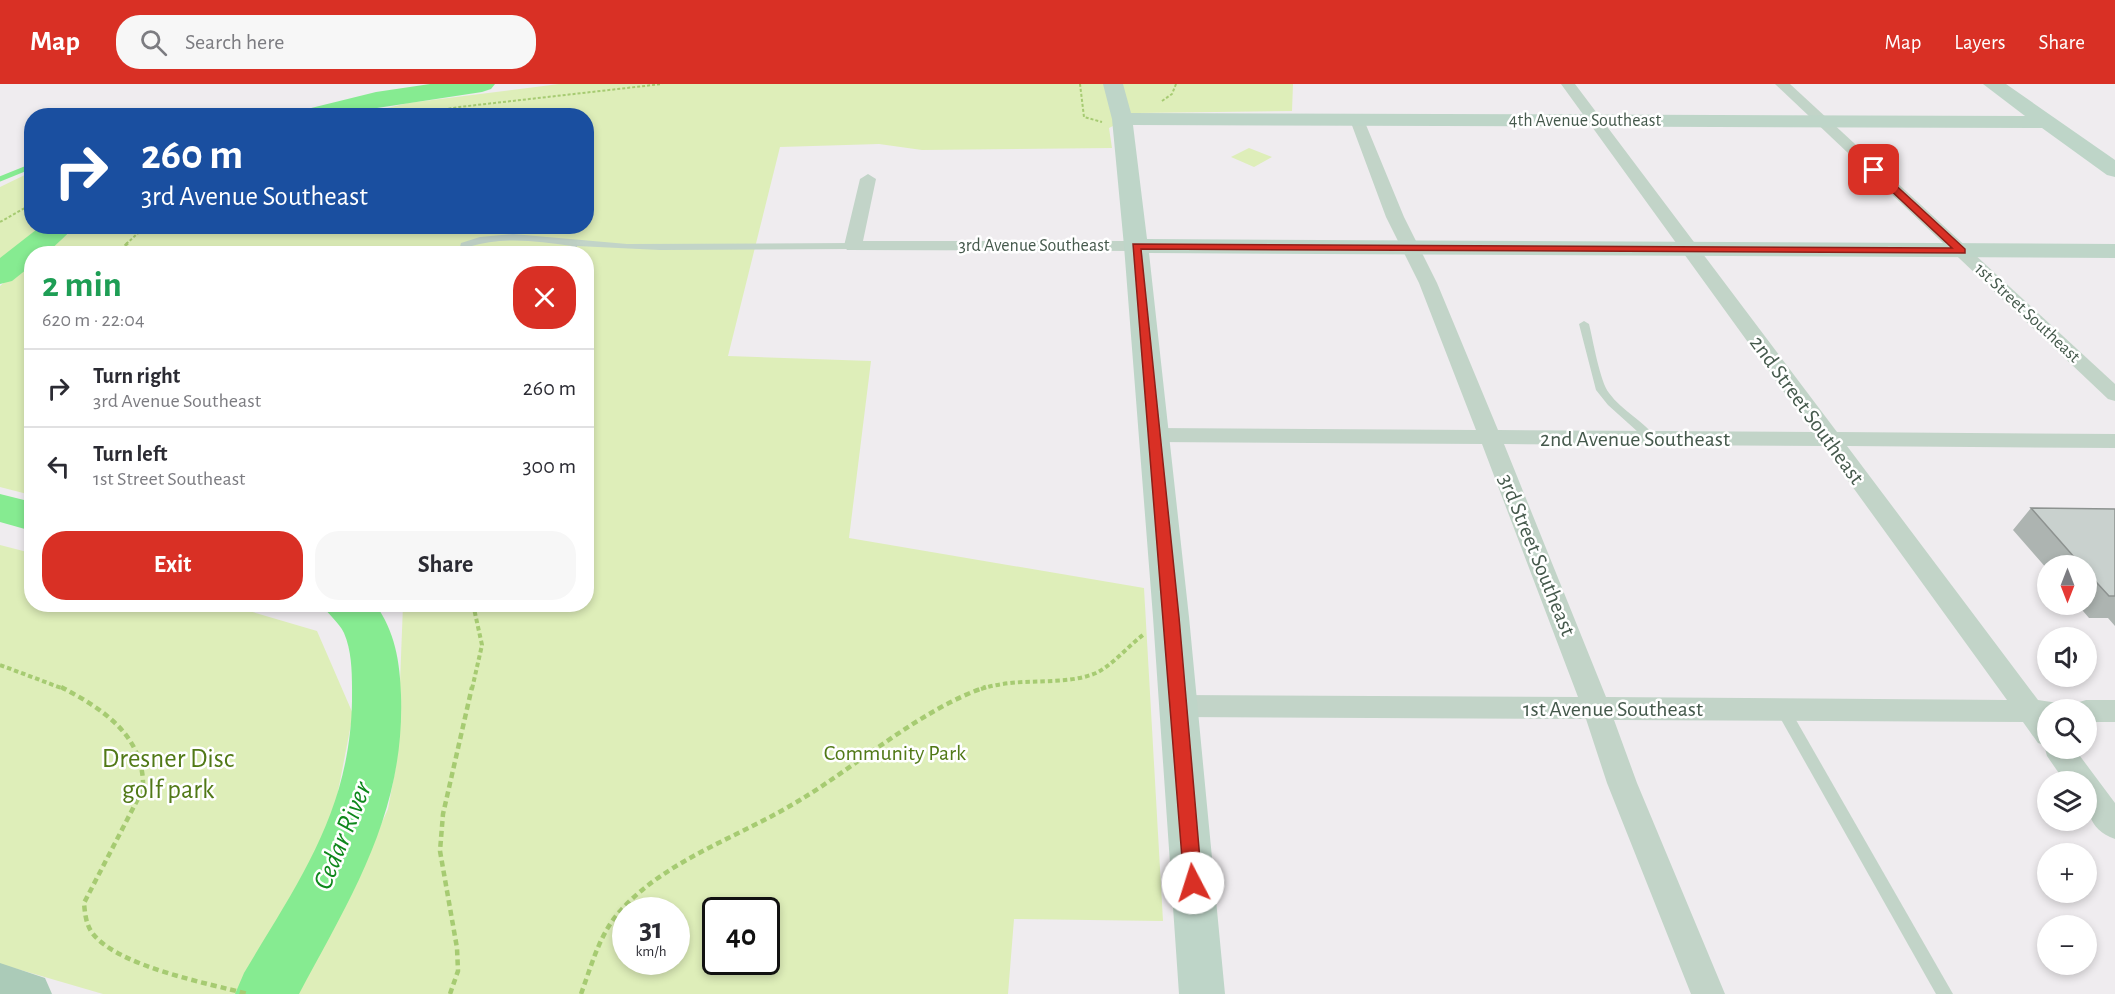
<!DOCTYPE html>
<meta charset="utf-8">
<style>
:root{--surface:#fff;--page:#f7f7f7;--text:#2b2b33;--muted:#7c7c81;--line:#e1e1e2;--accent:#d93025}
body{margin:0;font-family:"Alegreya Sans",sans-serif;background:var(--page);color:var(--text);height:100vh;display:flex;flex-direction:column;font-size:22px;white-space:nowrap}
*{box-sizing:border-box;margin:0}
p{font-size:20px;color:var(--muted)}
.icon{flex:none;width:33px;height:33px;fill:none;stroke:currentColor;stroke-width:2;stroke-linecap:round;stroke-linejoin:round}
.map{position:relative;flex:1;overflow:hidden}
.panel{position:absolute;left:24px;top:162px;width:570px;height:366px;display:flex;flex-direction:column;background:var(--surface);border-radius:24px;box-shadow:0 3px 9px #0003}
.panel>*{flex:none}
.guide{position:absolute;left:24px;top:24px;width:570px;height:126px;border-radius:24px;box-shadow:0 3px 9px #0003;background:#1a4fa0;color:#fff;overflow:hidden}
.needle{width:39px;rotate:180deg}
.controls{position:absolute;left:2037px;top:471px;display:grid;gap:12px}
.controls a{display:grid;place-items:center;width:60px;height:60px;border-radius:50%;background:var(--surface);box-shadow:0 3px 9px #0003;font-size:30px}
.speed{position:absolute;left:612px;top:813px;display:flex;gap:12px;font-size:30px;font-weight:700;text-align:center}
.speed>*{display:grid;place-content:center;width:78px;height:78px;border-radius:50%;background:var(--surface);box-shadow:0 3px 9px #0003;line-height:1}
.speed small{font-size:15px;font-weight:400}
.speed .limit{border:3px solid #111;border-radius:9px;background:#fff;color:#111}
.pin{position:absolute;display:grid;place-items:center;width:51px;height:51px;color:#fff;margin:-26px;border-radius:12px;box-shadow:0 3px 9px #0006}
.me{position:absolute;width:66px;margin:-33px;rotate:355deg;stroke-linejoin:round;filter:drop-shadow(0 0 4px #0008)}
.turn{display:flex;align-items:center;gap:21px;height:126px;padding:0 18px;font-size:27px}
.turn .icon{width:78px;height:78px;stroke-width:2.5}
.turn b{display:block;font-size:42px;line-height:51px}
.round{display:grid;place-items:center;flex:none;width:63px;height:63px;border-radius:24px;background:var(--page)}
.headline{display:flex;align-items:center;justify-content:space-between;height:102px;padding:0 18px}
h1{font-size:36px;font-weight:600;line-height:45px;color:#1e9e55}
.button{display:flex;gap:12px;margin-top:auto;padding:12px 18px}
.button a{flex:1;height:69px;border-radius:24px;background:var(--accent);color:#fff;font-size:24px;font-weight:600;line-height:69px;text-align:center}
.button a+a{background:var(--page);color:var(--text)}
ul{padding:0;list-style:none}
li{display:flex;align-items:center;gap:18px;height:78px;padding:0 18px;border-top:2px solid var(--line)}
li div{flex:1}
li b{display:block;font-size:22px}
li em{font-style:normal}
header{display:flex;align-items:center;gap:36px;box-sizing:border-box;height:84px;padding:0 30px;background:var(--accent);color:#fff}
header strong{font-size:28px}
nav{display:flex;gap:33px;margin-inline-start:auto;font-size:21px}
.search{width:420px;height:54px;background:var(--page);display:flex;align-items:center;gap:15px;box-sizing:border-box;padding:0 21px;border-radius:24px;color:var(--muted);font-size:22px}
.map>svg:first-child{display:block}
</style>
<header>
<strong>Map</strong>
<div class="search"><svg class="icon" aria-label="search" viewBox="0 0 24 24"><circle cx="10" cy="10" r="6"/><path d="M15 15l6 6"/></svg>Search here</div>
<nav><a>Map</a><a>Layers</a><a>Share</a></nav>
</header>
<div class="map">
<svg width="2115" height="910" viewBox="0 0 2115 910">
<rect width="100%" height="100%" fill="#efecef"/>
<g fill="#deeeb9" fill-rule="evenodd">
<path d="M 559,0 L 1293,0 L 1292,27 L 1139,29 L 1109,44 L 1112,64 L 922,66 L 879,60 L 780,63 L 728,272 L 871,277 L 849,454 L 1144,504 L 1163,837 L 1014,835 L 1008,910 L 290,910 L 347,815 L 388,725 L 397,676 L 403,521 L 586,520 L 586,170 L 39,170 L 78,143 L 586,142 L 586,32 L 358,31 L 408,19 ZM 626,826 L 676,826 L 676,878 L 626,878 ZM 716,826 L 766,826 L 766,878 L 716,878 Z"/>
<polygon points="1249,64 1272,73 1254,83 1231,73"/>
<polygon points="31,88 32,142 46,143 0,178 0,103"/>
<polygon points="31,176 31,411 0,403 0,202"/>
<polygon points="0,461 31,469 32,520 229,521 317,547 353,630 330,749 246,910 103,910 0,880"/>
</g>
<g fill="none" stroke-linecap="round" stroke-linejoin="round">
<polyline stroke="#86eb91" stroke-width="5" points="0,95 32,82"/>
<g fill="#86eb91" fill-rule="evenodd">
<polygon points="430,0 495,0 491,5 482,8 377,24 347,32 300,32 303,26 376,8"/>
<polygon points="41,142 76,142 46,170 32,170 32,181 12,197 0,200 0,174"/>
<polygon points="0,410 32,418 32,447 0,438"/>
<path d="M 322,520 L 375,520 C 395,547 400,578 401,611 C 405,728 352,811 299,910 L 235,910 L 244,889 C 298,798 350,728 352,617 C 352,595 353,570 344,549 C 339,538 328,531 322,520 Z"/>
</g>
<g stroke="#a6cb72" stroke-width="2" stroke-dasharray="3 2" stroke-linecap="butt">
<polyline points="1080,0 1084,33 1102,38"/>
<polyline points="1162,17 1172,10 1176,0"/>
<polyline points="404,32 459,23 662,0"/>
<polyline points="0,138 32,120"/>
<polyline points="126,160 146,142"/>
</g>
<polyline stroke="#a6cb72" stroke-width="3" stroke-dasharray="4 2" stroke-linecap="butt" points="116,170 128,159"/>
<g stroke="#a6cb72" stroke-width="4" stroke-dasharray="4.5 3" stroke-linecap="butt">
<polyline points="0,581 64,605"/>
<polyline points="472,605 482,561 473,520"/>
<path d="M 981,605 C 1020,592 1063,603 1096,589 C 1114,580 1127,563 1143,551"/>
</g>
<g stroke="#a6cb72" stroke-width="4.5" stroke-dasharray="6 4" stroke-linecap="butt">
<path d="M 61,603 C 103,625 145,652 143,705 L 84,819 C 85,830 86,841 93,850 C 120,883 207,899 248,910"/>
<polyline points="450,910 458,887 457,864 440,767 443,730 472,603"/>
<path d="M 581,910 C 592,880 600,848 622,825 C 669,774 742,752 800,716 C 858,681 923,624 986,603"/>
</g>
<g fill="#c2d4c8" fill-rule="evenodd">
<path d="M 513,150 L 627,160 L 853,159 L 857,162 L 853,165 L 660,166 L 577,162 L 577,166 C 562,169 547,170 532,170 L 572,162 C 537,157 503,152 468,163 L 467,170 L 458,170 L 461,159 L 480,153 Z"/>
<path d="M 1584,237 L 1589,240 C 1593,256 1600,298 1609,309 C 1622,327 1644,337 1657,355 L 1656,357 L 1648,357 L 1608,321 L 1596,306 L 1579,240 Z"/>
<polygon points="1783,620 1788,622 1953,910 1936,910 1778,630 1776,626 1778,622"/>
</g>
<g fill="#c2d4c8" fill-rule="evenodd">
<path d="M 1561,0 L 1575,0 L 1837,348 L 2115,350 L 2115,364 L 1847,362 L 2038,616 L 2058,619 L 2061,626 L 2048,626 L 2048,664 L 2074,664 L 2115,719 L 2115,755 C 2087,745 2086,723 2086,698 L 2065,698 L 2047,672 L 2044,661 L 2038,659 L 2023,638 L 1614,636 L 1637,699 L 1725,910 L 1691,910 L 1607,699 L 1586,635 L 1179,633 L 1169,630 L 1165,622 L 1169,614 L 1179,611 L 1578,613 L 1482,360 L 1155,358 L 1147,356 L 1144,351 L 1147,346 L 1155,344 L 1476,346 L 1419,199 L 1386,133 L 1350,36 L 1352,33 L 1362,33 L 1364,36 L 1404,133 L 1437,199 L 1498,346 L 1813,348 ZM 1504,360 L 1823,362 L 2007,616 L 1606,613 Z"/>
<polygon points="1775,0 1790,0 2115,300 2115,317 2108,315"/>
<polygon points="868,90 876,95 863,157 1136,157 1145,162 1136,167 847,166 844,162 860,95"/>
<polygon points="2086,616 2115,616 2115,638 2086,638 2086,626 2073,626 2076,619"/>
</g>
<polygon fill="#bed5c8" fill-rule="evenodd" points="1103,0 1123,0 1131,29 2025,32 1983,0 2006,0 2115,76 2115,93 2107,91 2042,44 1133,41 1147,155 2115,160 2115,174 1149,169 1189,533 1225,910 1179,910 1153,533 1124,162 1112,35"/>
<polygon fill="#abcbb8" fill-rule="evenodd" points="0,879 45,894 52,910 0,910"/>
</g>
<polygon fill="#adb4b1" points="2031,424 2115,425 2115,542 2108,534 2089,534 2077,520 2086,520 2086,482 2048,482 2048,486 2013,446"/>
<polygon fill="#c9d1ce" stroke="#8d9290" stroke-width="1.5" points="2031,424 2115,425 2115,512 2109,512 2086,487 2086,482 2082,482"/>
<polygon fill="#d93025" stroke="#8d1f18" stroke-width="1.5" points="1871,84 1877,84 1965,165 1965,169 1141,165 1179,533 1202,799 1199,805 1193,807 1187,805 1184,799 1133,160 1952,164 1871,88"/>
<g text-anchor="middle" dominant-baseline="central" stroke-width="5" stroke-linejoin="round" paint-order="stroke">
<g font-size="18" fill="#45594c" stroke="#fff">
<text x="1585" y="37">4th Avenue Southeast</text>
<text x="1034" y="162">3rd Avenue Southeast</text>
<text transform="translate(2027 229) rotate(43)">1st Street Southeast</text>
</g>
<g font-size="22" fill="#45594c" stroke="#fff">
<text transform="translate(1807 326) rotate(54)">2nd Street Southeast</text>
<text x="1635" y="355">2nd Avenue Southeast</text>
<text transform="translate(1537 471) rotate(68)">3rd Street Southeast</text>
<text x="1613" y="625">1st Avenue Southeast</text>
</g>
<g font-size="22" fill="#517917" stroke="#fff">
<text x="895" y="669">Community Park</text>
</g>
<g font-size="27" fill="#517917" stroke="#fff">
<text x="168" y="674">Dresner Disc<tspan x="168" dy="31">golf park</tspan></text>
</g>
<g font-size="28" font-style="italic" fill="#0e871b" stroke="#fff">
<text transform="translate(343 752) rotate(-68)">Cedar River</text>
</g>
</g>
</svg>
<div class="controls">
<a><svg class="needle" viewBox="-14 -14 28 28"><path d="M0-13l5 13h-10z" fill="#e53935"/><path d="M0 13l5-13h-10z" fill="#7c7c81"/></svg></a>
<a><svg class="icon" aria-label="sound" viewBox="0 0 24 24"><path d="M4 9h4l5-4v14l-5-4H4zM17 9q2 3 0 6"/></svg></a>
<a><svg class="icon" aria-label="search" viewBox="0 0 24 24"><circle cx="10" cy="10" r="6"/><path d="M15 15l6 6"/></svg></a>
<a><svg class="icon" aria-label="layers" viewBox="0 0 24 24"><path d="M12 4l9 5-9 5-9-5zM3 14l9 5 9-5"/></svg></a>
<a>+</a>
<a>−</a>
</div>
<div class="speed"><div>31<small>km/h</small></div><div class="limit">40</div></div>
<div class="pin" style="left:1874px;top:86px;background:#d93025"><svg class="icon" aria-label="arrive" viewBox="0 0 24 24"><path d="M6 21V4h12l-3 4 3 4H6"/></svg></div>
<svg class="me" style="left:1193px;top:799px" viewBox="-20 -20 40 40"><circle r="19" fill="#fff"/><path d="M0-13L10 11 0 6-10 11z" fill="#d93025"/></svg>
<div class="guide">
<div class="turn"><svg class="icon" aria-label="right" viewBox="0 0 24 24"><path d="M7 20v-9h11M14 6l5 5-5 5"/></svg><div><b>260 m</b>3rd Avenue Southeast</div></div>
</div>
<section class="panel">
<div class="headline"><div><h1>2 min</h1><p>620 m · 22:04</p></div><a class="round" style="background:#d93025;color:#fff"><svg class="icon" aria-label="close" viewBox="0 0 24 24"><path d="M6 6l12 12M18 6L6 18"/></svg></a></div>
<ul>
<li><svg class="icon" aria-label="right" viewBox="0 0 24 24"><path d="M7 20v-9h11M14 6l5 5-5 5"/></svg><div><b>Turn right</b><p>3rd Avenue Southeast</p></div><em>260 m</em></li>
<li><svg class="icon" aria-label="left" viewBox="0 0 24 24"><path d="M17 20v-9H6M10 6l-5 5 5 5"/></svg><div><b>Turn left</b><p>1st Street Southeast</p></div><em>300 m</em></li>
</ul>
<div class="button"><a>Exit</a><a>Share</a></div>
</section>
</div>
